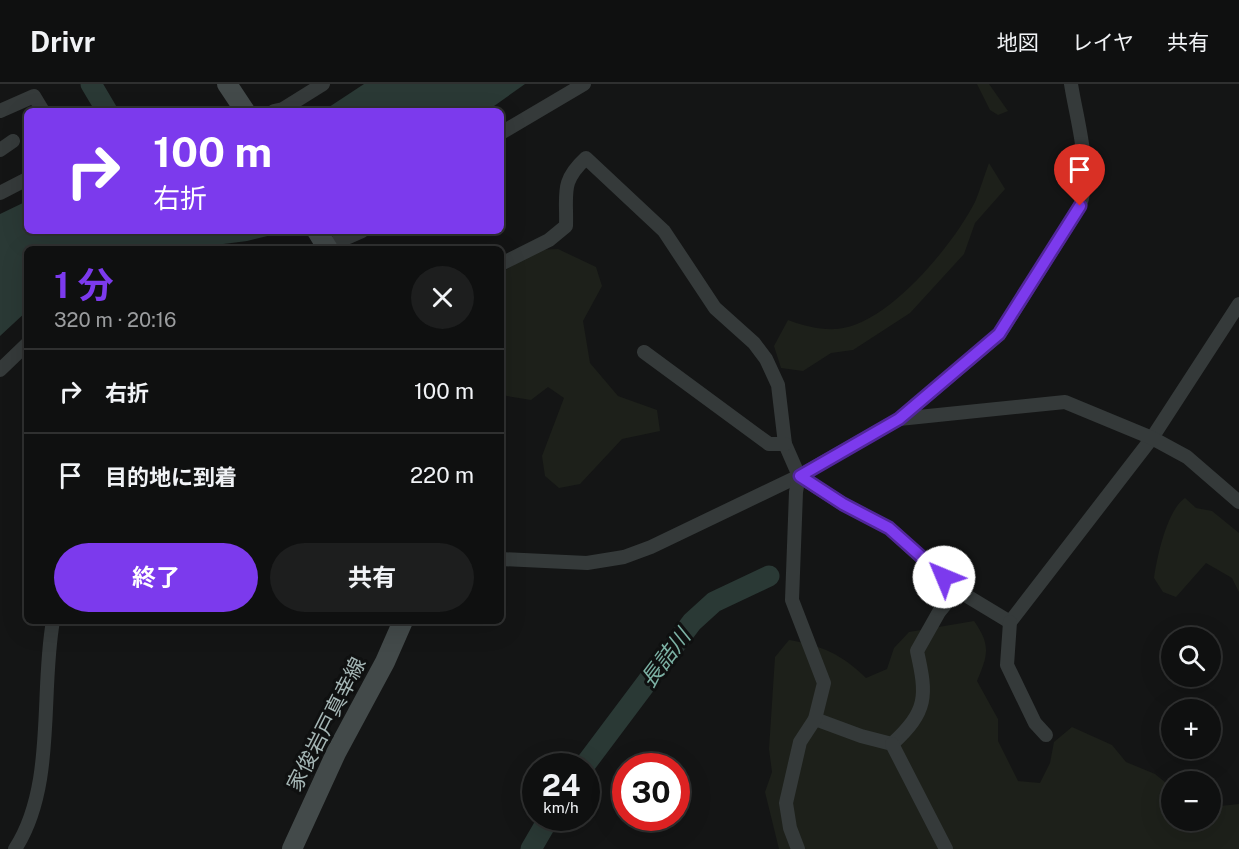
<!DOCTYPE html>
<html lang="ja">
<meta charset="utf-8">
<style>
:root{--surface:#0f1010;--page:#1d1e1e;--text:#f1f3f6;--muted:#9b9d9f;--line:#2f3030;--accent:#7c3aed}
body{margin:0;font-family:"Public Sans","Noto Sans JP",sans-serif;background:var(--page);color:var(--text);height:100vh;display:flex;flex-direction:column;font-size:22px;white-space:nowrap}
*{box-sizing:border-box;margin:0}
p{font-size:20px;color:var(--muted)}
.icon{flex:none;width:33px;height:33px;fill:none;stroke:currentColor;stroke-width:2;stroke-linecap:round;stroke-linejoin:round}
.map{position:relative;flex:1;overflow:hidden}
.drawer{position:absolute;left:24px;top:162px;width:480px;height:378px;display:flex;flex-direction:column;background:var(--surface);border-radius:9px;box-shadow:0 6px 24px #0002,0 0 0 2px var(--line)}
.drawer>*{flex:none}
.guide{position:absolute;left:24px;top:24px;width:480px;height:126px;border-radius:9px;box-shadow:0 6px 24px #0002,0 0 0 2px var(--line);background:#7c3aed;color:#fff;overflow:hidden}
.buttons{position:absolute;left:1161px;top:543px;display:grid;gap:12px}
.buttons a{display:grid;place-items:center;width:60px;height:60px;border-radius:50%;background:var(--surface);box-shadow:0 6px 24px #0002,0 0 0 2px var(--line);font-size:30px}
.speed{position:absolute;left:522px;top:669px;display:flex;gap:12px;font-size:30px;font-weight:700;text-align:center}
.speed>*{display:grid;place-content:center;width:78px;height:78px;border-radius:50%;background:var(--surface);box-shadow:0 6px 24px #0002,0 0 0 2px var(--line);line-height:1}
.speed small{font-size:15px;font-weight:400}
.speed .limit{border:9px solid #d22;background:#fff;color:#111}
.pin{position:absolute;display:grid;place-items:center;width:51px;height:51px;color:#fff;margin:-62px -26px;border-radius:50% 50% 50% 0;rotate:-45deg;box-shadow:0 0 6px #0007}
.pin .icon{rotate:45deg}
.me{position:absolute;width:66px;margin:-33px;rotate:315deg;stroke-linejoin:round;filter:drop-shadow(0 0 4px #0008)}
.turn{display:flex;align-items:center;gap:21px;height:126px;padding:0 30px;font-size:27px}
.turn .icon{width:78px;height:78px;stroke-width:2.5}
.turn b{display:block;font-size:42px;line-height:51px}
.round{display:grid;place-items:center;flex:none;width:63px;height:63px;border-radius:32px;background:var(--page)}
.overview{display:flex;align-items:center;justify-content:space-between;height:102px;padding:0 30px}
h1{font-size:36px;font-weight:700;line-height:45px;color:var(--accent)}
.primary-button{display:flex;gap:12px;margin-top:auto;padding:12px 30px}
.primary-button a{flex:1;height:69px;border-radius:36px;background:var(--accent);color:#fff;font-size:24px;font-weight:700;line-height:69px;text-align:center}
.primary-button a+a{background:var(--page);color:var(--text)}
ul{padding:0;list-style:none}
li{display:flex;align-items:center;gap:18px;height:84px;padding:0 30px;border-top:2px solid var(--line)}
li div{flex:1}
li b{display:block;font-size:22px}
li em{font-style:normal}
header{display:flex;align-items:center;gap:36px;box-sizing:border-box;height:84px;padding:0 30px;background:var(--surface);border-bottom:2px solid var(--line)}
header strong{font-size:28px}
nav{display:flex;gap:33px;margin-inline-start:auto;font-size:21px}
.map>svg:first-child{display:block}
</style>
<header>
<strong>Drivr</strong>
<nav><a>地図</a><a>レイヤ</a><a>共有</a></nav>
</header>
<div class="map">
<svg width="1239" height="765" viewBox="0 0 1239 765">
<rect width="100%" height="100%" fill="#141515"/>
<g fill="#1d201a">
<polygon points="977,0 989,0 1008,27 998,31 990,26"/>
<path d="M 989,79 L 1005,105 L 975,139 L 964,170 L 910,229 L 853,266 L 831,269 L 803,287 L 781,284 L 774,262 L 788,236 C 804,242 820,246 837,245 C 888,241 953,161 975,118 C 980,106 984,92 989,79 Z"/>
<polygon points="558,165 596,183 602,202 583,237 590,279 618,312 657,326 660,347 622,355 580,400 559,404 545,392 542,372 564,314 548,303 531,316 501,311 501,189 537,166"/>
<path d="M 1185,414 L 1196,424 L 1212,427 L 1239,449 L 1239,508 L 1232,494 L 1206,479 L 1176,513 L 1163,508 L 1154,494 C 1157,473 1167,426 1185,414 Z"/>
<path d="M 974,537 C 991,561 988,571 977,597 L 998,635 L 998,657 L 1018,697 L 1040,699 L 1050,679 L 1054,658 L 1072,643 L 1112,661 L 1126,678 L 1155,690 L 1171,703 L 1172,736 L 1210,736 L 1211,723 L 1239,720 L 1239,765 L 779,765 L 765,708 L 772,688 L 769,665 L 775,573 L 789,556 C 821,561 843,571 866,594 L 887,585 L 894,564 L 909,548 Z"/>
</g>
<g fill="#2a3935">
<polygon points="364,0 525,0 487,27 323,27"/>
<polygon points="27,117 27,147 288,147 247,157 184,165 27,165 27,227 0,252 0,130"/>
</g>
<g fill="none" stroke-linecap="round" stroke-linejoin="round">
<g stroke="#2a3935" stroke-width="21">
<polyline points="91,0 107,27"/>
<polyline points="584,682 692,538 714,518 769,492"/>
<polyline points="531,765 549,734"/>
</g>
<g stroke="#353a3a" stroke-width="14">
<polyline points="0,27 34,12 43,27"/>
<polyline points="274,27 283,25 323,0"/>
<polyline points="501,49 584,0"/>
<polyline points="0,66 13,57"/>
<polyline points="0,109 27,95"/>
<polyline points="321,165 362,147"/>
<path d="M 501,180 L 549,156 L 566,142 C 567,109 560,98 586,74 L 664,147 L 715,224 L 754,259 L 766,275 L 778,301 L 785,360 L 799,392 L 843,420 L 889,444 L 957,506 L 1010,538 L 1152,354 L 1239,220"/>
<polyline points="644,268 769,360 785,360"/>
<polyline points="0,286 27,260"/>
<polyline points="899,335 1065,318 1152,354 1187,373 1239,418"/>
<path d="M 501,475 L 587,479 L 624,473 L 651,463 L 799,392 L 899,335 L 999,251 L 1080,122 C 1092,84 1077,38 1071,0"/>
<polyline points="1010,538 1007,581 1035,639 1046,651"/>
<polyline points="815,635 861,652 892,660"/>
<path d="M 892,660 C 928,627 927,612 917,567 L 939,528 L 957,506"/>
<polyline points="892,660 946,765"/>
<path d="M 15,765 C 56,702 40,609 53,537"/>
<polyline points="798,765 790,744 786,719 800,658 815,635 824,599 792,516 796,408 799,392"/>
</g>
<g stroke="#434a4a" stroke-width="20">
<polyline points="227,0 245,27"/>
<polyline points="317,147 328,165"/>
<polyline points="292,765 336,669 385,578 403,537"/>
</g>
</g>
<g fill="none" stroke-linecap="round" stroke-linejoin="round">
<g stroke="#51269a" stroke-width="15">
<polyline id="route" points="944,493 889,444 843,420 800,392 899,335 999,250 1080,122"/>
</g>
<use href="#route" stroke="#7c3aed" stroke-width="10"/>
</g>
<g text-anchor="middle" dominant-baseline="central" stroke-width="6" stroke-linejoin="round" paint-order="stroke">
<g font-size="21" fill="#a5b6b5" stroke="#0f1010">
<text transform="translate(326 640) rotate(-63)">家俊岩戸真幸線</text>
</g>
<g font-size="22" font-style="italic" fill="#7cb1a4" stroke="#0f1010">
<text transform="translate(665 574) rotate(-53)">長詰川</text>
</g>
</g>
</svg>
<div class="buttons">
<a><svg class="icon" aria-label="search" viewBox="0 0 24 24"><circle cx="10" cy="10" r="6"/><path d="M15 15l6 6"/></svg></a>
<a>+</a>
<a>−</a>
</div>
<div class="speed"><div>24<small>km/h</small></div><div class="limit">30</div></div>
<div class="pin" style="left:1080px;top:122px;background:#d93025"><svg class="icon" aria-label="arrive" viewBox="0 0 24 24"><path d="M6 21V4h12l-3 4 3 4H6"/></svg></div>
<svg class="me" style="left:944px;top:493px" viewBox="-20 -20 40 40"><circle r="19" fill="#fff"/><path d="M0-13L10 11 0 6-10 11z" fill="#7c3aed"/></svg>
<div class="guide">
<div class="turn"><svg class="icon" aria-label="right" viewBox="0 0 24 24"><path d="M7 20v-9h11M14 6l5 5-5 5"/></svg><div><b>100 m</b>右折</div></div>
</div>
<section class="drawer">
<div class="overview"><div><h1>1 分</h1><p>320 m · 20:16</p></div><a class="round"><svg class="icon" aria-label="close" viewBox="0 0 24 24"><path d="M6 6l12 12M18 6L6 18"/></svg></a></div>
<ul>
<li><svg class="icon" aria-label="right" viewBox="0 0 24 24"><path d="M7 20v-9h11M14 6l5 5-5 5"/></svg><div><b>右折</b></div><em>100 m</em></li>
<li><svg class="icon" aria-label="arrive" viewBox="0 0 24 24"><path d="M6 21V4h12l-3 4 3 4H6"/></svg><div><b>目的地に到着</b></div><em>220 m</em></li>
</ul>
<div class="primary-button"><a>終了</a><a>共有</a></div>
</section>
</div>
